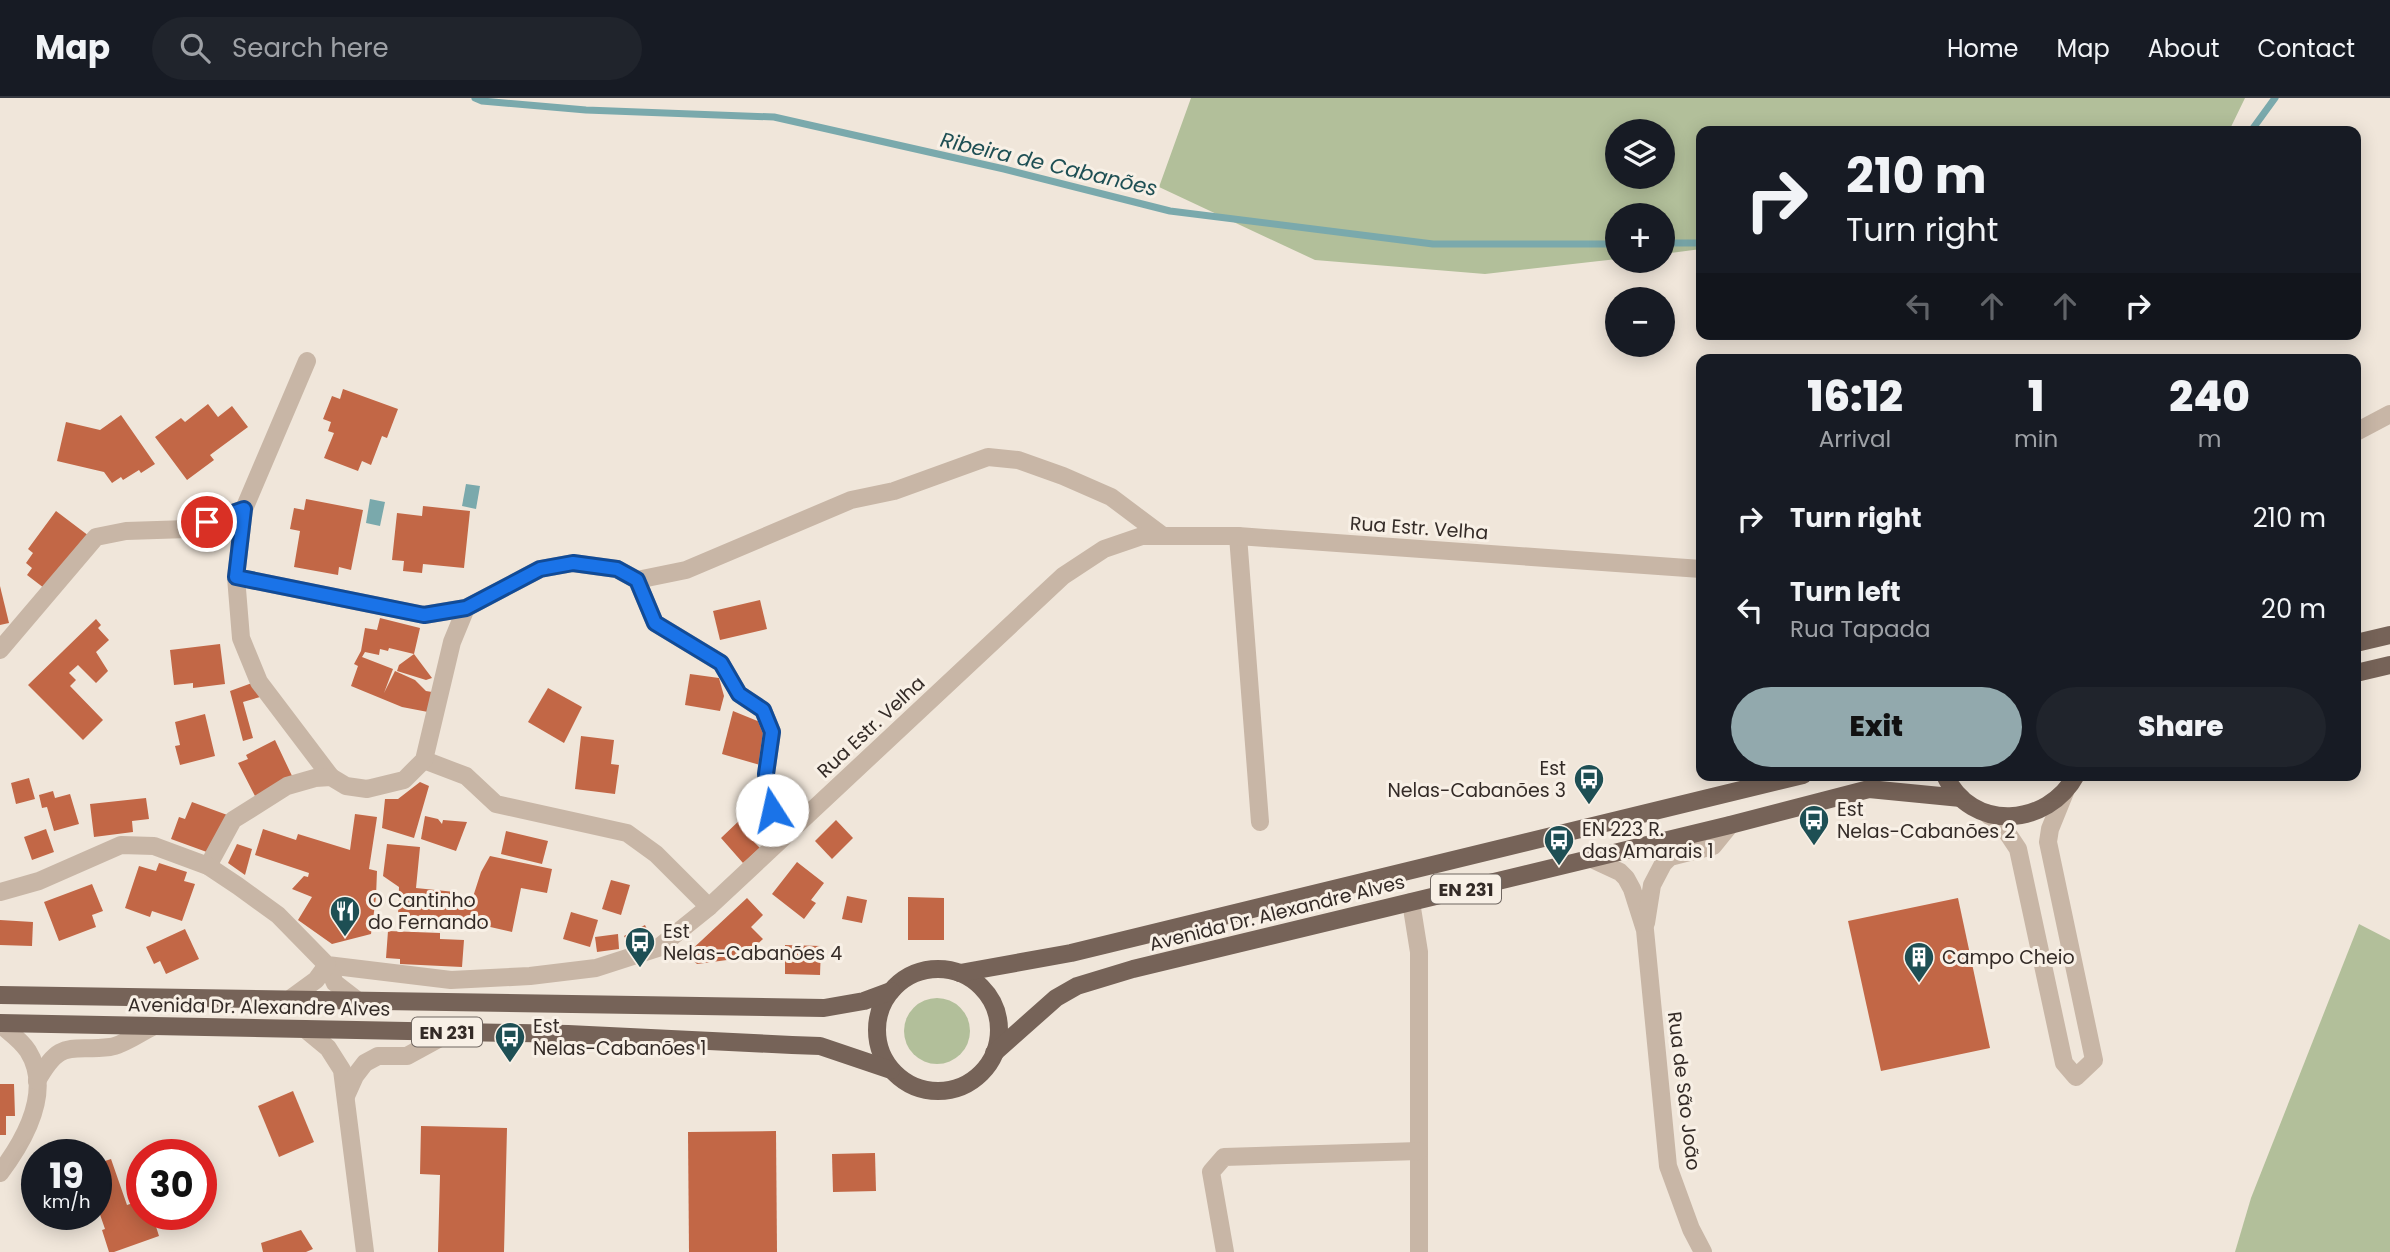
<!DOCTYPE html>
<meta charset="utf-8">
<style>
:root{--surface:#171b24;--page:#20242c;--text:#f1f3f6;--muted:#9ea1a6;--line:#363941;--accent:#92a9ad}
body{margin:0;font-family:Poppins,sans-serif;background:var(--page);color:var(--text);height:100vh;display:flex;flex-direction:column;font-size:26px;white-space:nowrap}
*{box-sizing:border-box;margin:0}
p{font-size:23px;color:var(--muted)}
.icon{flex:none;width:38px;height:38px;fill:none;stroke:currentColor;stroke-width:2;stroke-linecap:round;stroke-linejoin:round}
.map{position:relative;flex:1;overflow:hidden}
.side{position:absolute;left:1696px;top:256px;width:665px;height:427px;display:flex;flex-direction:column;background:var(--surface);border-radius:14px;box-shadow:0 4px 18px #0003}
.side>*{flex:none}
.hud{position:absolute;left:1696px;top:28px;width:665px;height:214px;border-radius:14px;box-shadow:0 4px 18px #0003;background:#171b24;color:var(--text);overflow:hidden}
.fabs{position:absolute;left:1605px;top:21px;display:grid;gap:14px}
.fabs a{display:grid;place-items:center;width:70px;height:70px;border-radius:50%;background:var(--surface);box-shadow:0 4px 18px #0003;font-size:35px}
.speed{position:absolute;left:21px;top:1041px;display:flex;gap:14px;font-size:35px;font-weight:700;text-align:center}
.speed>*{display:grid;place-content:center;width:91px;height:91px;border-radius:50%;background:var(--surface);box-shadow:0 4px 18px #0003;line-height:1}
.speed small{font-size:18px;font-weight:400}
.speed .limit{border:10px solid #d22;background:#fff;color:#111}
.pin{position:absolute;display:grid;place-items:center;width:60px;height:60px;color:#fff;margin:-30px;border:4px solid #fff;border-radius:50%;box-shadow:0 2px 7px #0007}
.me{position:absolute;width:77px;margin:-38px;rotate:350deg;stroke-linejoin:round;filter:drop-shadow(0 0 5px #0008)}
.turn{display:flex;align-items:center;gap:24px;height:147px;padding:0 35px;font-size:32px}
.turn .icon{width:91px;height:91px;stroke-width:2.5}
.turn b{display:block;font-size:49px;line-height:60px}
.lanes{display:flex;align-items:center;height:66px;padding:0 35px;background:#0003;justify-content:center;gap:35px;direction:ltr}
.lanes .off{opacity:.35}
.eta{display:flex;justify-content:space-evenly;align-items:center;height:119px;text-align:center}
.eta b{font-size:42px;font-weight:800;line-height:49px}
.button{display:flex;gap:14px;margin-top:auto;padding:14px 35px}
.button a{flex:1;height:80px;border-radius:42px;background:var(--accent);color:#111;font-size:28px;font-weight:800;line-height:80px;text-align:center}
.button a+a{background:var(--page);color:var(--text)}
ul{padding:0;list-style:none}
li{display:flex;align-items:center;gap:21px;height:91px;padding:0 35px}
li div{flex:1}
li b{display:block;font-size:26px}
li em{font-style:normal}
header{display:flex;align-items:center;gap:42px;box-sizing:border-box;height:98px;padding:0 35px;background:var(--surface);border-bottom:2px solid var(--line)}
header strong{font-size:33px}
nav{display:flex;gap:38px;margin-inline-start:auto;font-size:24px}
.search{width:490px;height:63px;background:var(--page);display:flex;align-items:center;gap:18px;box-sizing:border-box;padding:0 24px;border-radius:38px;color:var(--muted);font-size:26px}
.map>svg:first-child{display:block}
</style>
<header>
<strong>Map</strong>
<div class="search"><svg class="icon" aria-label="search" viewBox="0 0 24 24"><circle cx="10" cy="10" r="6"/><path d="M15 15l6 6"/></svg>Search here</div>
<nav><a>Home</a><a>Map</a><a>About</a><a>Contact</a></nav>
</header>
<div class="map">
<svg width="2390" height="1154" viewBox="0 0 2390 1154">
<rect width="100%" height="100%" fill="#f0e6da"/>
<g fill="#b2bf9a" fill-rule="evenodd">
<path d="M 1191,0 L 2245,0 L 2229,33 L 1701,33 L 1701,151 L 1663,156 L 1662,117 L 1617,117 L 1617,161 L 1485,176 L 1315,162 L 1159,89 ZM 1617,33 L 1662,33 L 1662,79 L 1617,79 Z"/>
<polygon points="2359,826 2390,842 2390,1154 2235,1154 2251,1100"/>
<circle cx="937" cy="933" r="33"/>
</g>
<g fill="#7aa9ac">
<polygon points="466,386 480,388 476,411 462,408"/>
<polygon points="370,401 385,404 380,428 366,425"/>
</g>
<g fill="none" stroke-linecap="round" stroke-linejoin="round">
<g stroke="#7aa9ac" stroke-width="7">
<polyline points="475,0 482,3 586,12 774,19 1004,71 1170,113 1433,146 1617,146"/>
<polyline points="2251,33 2275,0"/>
<polyline points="1662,145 1701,145"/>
</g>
</g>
<g fill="#c26746">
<polygon points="343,291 398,311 387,340 382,338 371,367 362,363 358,373 324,360 334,335 328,333 331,324 323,321 332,298 340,301"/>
<polygon points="208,306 218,319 232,308 248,329 210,357 214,362 187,382 155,339 181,320 185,324"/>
<polygon points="121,317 155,366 141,375 139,372 123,382 121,379 112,385 104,374 57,363 66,324 100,332"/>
<polygon points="306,401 363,412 351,472 339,469 338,477 294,469 300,433 290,431 294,410 304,412"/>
<polygon points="423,408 470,413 464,470 423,466 422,475 403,473 404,463 392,462 397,415 422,418"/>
<polygon points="56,413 89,438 44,490 27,477 32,470 26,465 33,455 28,451"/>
<polygon points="0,488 9,525 0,527"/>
<polygon points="760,502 767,531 720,542 713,513"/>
<polygon points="380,520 420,530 414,556 432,580 426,582 397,573 399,567 414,556 389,550 388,553 380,551 379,557 365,554 362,559 393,571 384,595 395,573 415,582 426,593 432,594 428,614 402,609 351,588 358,568 354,566 361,553 365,530 377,532"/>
<polygon points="96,521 101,527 98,530 109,542 96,554 108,573 96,585 78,567 69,575 76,582 70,588 103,622 83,642 28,587"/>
<polygon points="220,546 225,586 193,590 193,585 174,587 170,552"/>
<polygon points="690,576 719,580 724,598 720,613 685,607"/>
<polygon points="252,585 260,599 243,604 253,640 243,643 230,593"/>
<polygon points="548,590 582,609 564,645 528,624"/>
<polygon points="733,613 760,624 771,636 760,667 722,656"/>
<polygon points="205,616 215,658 180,667 175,648 180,647 175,624"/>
<polygon points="581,638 614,642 611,666 619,667 615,696 575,691"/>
<polygon points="275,642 293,680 255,698 238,665 248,661 246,657"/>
<polygon points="29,680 35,701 16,706 11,685"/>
<polygon points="420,684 429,688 414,740 382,730 385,701 398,701"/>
<polygon points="53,693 55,700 70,696 79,726 54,733 47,709 42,710 39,697"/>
<polygon points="146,700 149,721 132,723 133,734 94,739 90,706"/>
<polygon points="192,704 230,718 215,757 171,741 179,719 185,721"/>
<polygon points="355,716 377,719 369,771 377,773 376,799 371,836 332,846 298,822 312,799 292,791 304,778 308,779 309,775 255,757 263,731 296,742 298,736 350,752"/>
<polygon points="425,718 438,721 442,726 443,722 467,724 456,753 421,741"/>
<polygon points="743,719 760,738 754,744 760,750 743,765 721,740"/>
<polygon points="836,722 853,740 832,761 815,743"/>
<polygon points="46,731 54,754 32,762 24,739"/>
<polygon points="506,733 548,743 542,766 501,756"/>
<polygon points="237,746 252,751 245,777 228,765"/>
<polygon points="387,746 420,749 416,790 455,794 472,802 481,774 490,758 552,771 547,795 521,790 512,834 464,823 462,830 438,820 398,818 399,789 383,778"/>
<polygon points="797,764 824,785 811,802 816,805 804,821 772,796"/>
<polygon points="159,765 187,774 184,783 195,786 182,823 152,813 150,819 125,810 139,768 156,773"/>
<polygon points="611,782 630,787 621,817 602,811"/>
<polygon points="92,786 103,813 92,817 96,829 59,843 44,804"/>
<polygon points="847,798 867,802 862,825 842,821"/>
<polygon points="908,799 944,800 944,842 908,842"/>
<polygon points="747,800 763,817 751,829 763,841 742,860 697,866 687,856"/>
<polygon points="1958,800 1990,950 1881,973 1848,823"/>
<polygon points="571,814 598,822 590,849 563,841"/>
<polygon points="0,822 33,824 32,848 0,847"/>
<polygon points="645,827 650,838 630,848 624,838"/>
<polygon points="185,831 199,861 166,876 160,863 154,866 146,849"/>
<polygon points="388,833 440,835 440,841 464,842 462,869 400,866 400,861 386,860"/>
<polygon points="618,836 619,851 597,854 595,839"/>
<polygon points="785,847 821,848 820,877 785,876"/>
<polygon points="0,986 14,986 15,1018 6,1018 6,1037 0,1037"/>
<polygon points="293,993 314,1044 279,1059 258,1008"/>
<polygon points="421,1028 507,1030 504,1154 438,1154 440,1077 420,1076"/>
<polygon points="776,1033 777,1154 689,1154 688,1034"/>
<polygon points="875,1055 876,1093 833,1094 832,1056"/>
<polygon points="111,1061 127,1107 142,1102 142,1116 152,1116 159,1138 114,1154 109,1154 102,1132 105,1131 96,1105 96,1066"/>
<polygon points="301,1132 313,1151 306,1154 263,1154 261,1145"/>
</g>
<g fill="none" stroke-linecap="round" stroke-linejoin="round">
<g stroke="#c8b6a6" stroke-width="18">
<polyline points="307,263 244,411 236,479 241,540 259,584 331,679"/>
<polyline points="2356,334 2390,316"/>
<polyline points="1238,438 1260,724"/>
<polyline points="236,479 424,517 466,510 540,471 573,465 617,471 637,482 655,525 721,565 739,596 763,612 772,634 766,676 772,712 783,739"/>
<polyline points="637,482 686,472 851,402 894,393 988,359 1018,362 1063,378 1111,399 1163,438"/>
<polyline points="0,552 96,439 126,433 188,431 244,411"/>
<polyline points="424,662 466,678 496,706 627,735 656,756 709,809"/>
<polyline points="1986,715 2004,730 2018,751 2064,965 2076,979 2094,962 2048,744 2050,731 2065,694"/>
<polyline points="1592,761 1620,774 1626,780 1632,791 1645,832 1668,1068 1691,1131 1703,1154"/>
<polyline points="208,768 233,722 287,688 315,680 331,679 346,688 367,691 404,682 424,662 452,544 466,510"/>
<polyline points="0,794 39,783 121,747 154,748 208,768 238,788 278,817 327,867 451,882 530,878 596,870 658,850 709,809 1063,478 1104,451 1142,438 1238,438 1701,471"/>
<polyline points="1411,804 1419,854 1419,1154"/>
<polyline points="1646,825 1652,787 1663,766 1670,759 1713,748 1730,727"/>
<polyline points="327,867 335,885 357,902"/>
<polyline points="290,901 316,882 327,867"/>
<path d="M 0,926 C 9,934 21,942 28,953 C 53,993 24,1043 0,1075"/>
<polyline points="305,931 328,950 342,972 365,1154"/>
<path d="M 37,983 C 61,940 69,954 110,949 C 124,947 141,934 154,928"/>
<polyline points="346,998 355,978 365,965 378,958 407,958 451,934"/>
<polyline points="1225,1154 1211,1074 1224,1059 1419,1053"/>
</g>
<g stroke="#766358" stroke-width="18">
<polyline points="2356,545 2390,537"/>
<polyline points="2356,575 2390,567"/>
<path d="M 1945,677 C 1971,735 2048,729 2076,677"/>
<circle cx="938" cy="932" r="61"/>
<polyline points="960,875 1071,855 1803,677"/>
<polyline points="0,897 824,910 864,903 891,893"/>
<polyline points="0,925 568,936 792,947 820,948 891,972"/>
<polyline points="994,955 1056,900 1077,888 1133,871 1730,727 1869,691 1961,700"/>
</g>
</g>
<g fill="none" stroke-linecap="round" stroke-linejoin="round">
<g stroke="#114b97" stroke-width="18">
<polyline id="route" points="207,424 244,411 236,479 424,517 466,510 540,471 573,465 617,471 637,482 655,525 721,565 739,596 763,612 772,634 766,676 772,712"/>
</g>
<use href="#route" stroke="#1a73e8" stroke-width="12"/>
</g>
<defs>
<g id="bus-pin" transform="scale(1.575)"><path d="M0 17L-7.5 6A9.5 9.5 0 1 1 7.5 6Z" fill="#1e4f54" stroke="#f8f0e6"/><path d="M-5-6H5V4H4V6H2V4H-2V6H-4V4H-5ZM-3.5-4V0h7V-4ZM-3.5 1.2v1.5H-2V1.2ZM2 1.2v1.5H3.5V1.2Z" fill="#fff"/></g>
<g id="restaurant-pin" transform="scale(1.575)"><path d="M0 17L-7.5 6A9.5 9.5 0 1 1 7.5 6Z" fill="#1e4f54" stroke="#f8f0e6"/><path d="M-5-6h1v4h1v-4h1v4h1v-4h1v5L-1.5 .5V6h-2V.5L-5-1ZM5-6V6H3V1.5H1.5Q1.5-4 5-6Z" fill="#fff"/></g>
<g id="building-pin" transform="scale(1.575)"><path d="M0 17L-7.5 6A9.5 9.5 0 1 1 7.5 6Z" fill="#1e4f54" stroke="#f8f0e6"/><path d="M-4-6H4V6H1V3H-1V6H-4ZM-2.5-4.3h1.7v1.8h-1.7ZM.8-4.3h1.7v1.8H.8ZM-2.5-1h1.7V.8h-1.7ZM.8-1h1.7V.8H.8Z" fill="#fff"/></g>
</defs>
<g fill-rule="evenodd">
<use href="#bus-pin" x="1589" y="681"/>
<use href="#bus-pin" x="1814" y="722"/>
<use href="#bus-pin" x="1559" y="742"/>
<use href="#restaurant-pin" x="345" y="813"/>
<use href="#bus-pin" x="640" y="844"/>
<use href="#building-pin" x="1919" y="859"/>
<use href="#bus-pin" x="510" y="939"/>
</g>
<g text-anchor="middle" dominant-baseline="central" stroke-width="6" stroke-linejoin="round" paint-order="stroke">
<g fill="#f8f0e6" stroke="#6f6660" stroke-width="2">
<rect x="1431" y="776.5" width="70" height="29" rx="5"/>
<rect x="412" y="919.5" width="70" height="29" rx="5"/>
</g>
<g font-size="18" font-weight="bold" fill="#342b27">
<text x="1466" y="791">EN 231</text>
<text x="447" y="934">EN 231</text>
</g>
<g font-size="19" fill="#342b27" stroke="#f8f0e6">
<text transform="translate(1419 430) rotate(4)">Rua Estr. Velha</text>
<text transform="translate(871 629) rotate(-43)">Rua Estr. Velha</text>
<text transform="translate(1277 815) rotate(-14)">Avenida Dr. Alexandre Alves</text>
<text transform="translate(259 909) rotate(1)">Avenida Dr. Alexandre Alves</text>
<text transform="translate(1684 993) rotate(83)">Rua de São João</text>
</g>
<g font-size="19" fill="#342b27" stroke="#f8f0e6" text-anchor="start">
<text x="1566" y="670" text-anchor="end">Est<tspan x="1566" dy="22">Nelas-Cabanões 3</tspan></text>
<text x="1837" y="711">Est<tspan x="1837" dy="22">Nelas-Cabanões 2</tspan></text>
<text x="1582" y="731">EN 223 R.<tspan x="1582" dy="22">das Amarais 1</tspan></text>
<text x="368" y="802">O Cantinho<tspan x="368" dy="22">do Fernando</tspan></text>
<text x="663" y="833">Est<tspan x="663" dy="22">Nelas-Cabanões 4</tspan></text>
<text x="1942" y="859">Campo Cheio</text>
<text x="533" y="928">Est<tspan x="533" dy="22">Nelas-Cabanões 1</tspan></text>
</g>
<g font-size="21" font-style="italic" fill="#1e4f54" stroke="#f8f0e6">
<text transform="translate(1049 66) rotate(13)">Ribeira de Cabanões</text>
</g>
</g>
</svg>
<div class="fabs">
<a><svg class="icon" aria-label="layers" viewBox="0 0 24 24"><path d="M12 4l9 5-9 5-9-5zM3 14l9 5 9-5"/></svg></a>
<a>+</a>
<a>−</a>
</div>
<div class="speed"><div>19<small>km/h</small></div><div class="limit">30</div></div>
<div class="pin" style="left:207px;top:424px;background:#d93025"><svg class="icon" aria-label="arrive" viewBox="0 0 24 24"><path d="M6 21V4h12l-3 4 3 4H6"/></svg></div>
<svg class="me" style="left:772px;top:712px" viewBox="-20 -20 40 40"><circle r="19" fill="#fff"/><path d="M0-13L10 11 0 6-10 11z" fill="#1a73e8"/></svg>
<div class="hud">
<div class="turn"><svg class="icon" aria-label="right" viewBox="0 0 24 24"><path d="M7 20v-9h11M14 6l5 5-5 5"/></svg><div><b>210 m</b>Turn right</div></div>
<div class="lanes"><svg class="icon off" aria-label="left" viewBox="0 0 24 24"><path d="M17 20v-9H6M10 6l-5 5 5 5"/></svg><svg class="icon off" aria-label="ahead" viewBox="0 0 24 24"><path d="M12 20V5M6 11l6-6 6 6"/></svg><svg class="icon off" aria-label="ahead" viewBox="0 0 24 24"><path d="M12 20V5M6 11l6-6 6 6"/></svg><svg class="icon" aria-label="right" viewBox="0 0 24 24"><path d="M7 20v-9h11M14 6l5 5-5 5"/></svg></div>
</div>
<section class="side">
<div class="eta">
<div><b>16:12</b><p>Arrival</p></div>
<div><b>1</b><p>min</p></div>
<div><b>240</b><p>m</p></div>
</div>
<ul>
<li><svg class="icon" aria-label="right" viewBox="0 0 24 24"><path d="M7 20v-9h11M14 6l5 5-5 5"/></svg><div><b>Turn right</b></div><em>210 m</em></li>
<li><svg class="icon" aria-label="left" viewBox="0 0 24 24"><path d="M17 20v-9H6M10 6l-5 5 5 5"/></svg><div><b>Turn left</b><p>Rua Tapada</p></div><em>20 m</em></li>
</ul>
<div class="button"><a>Exit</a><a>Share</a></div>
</section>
</div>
